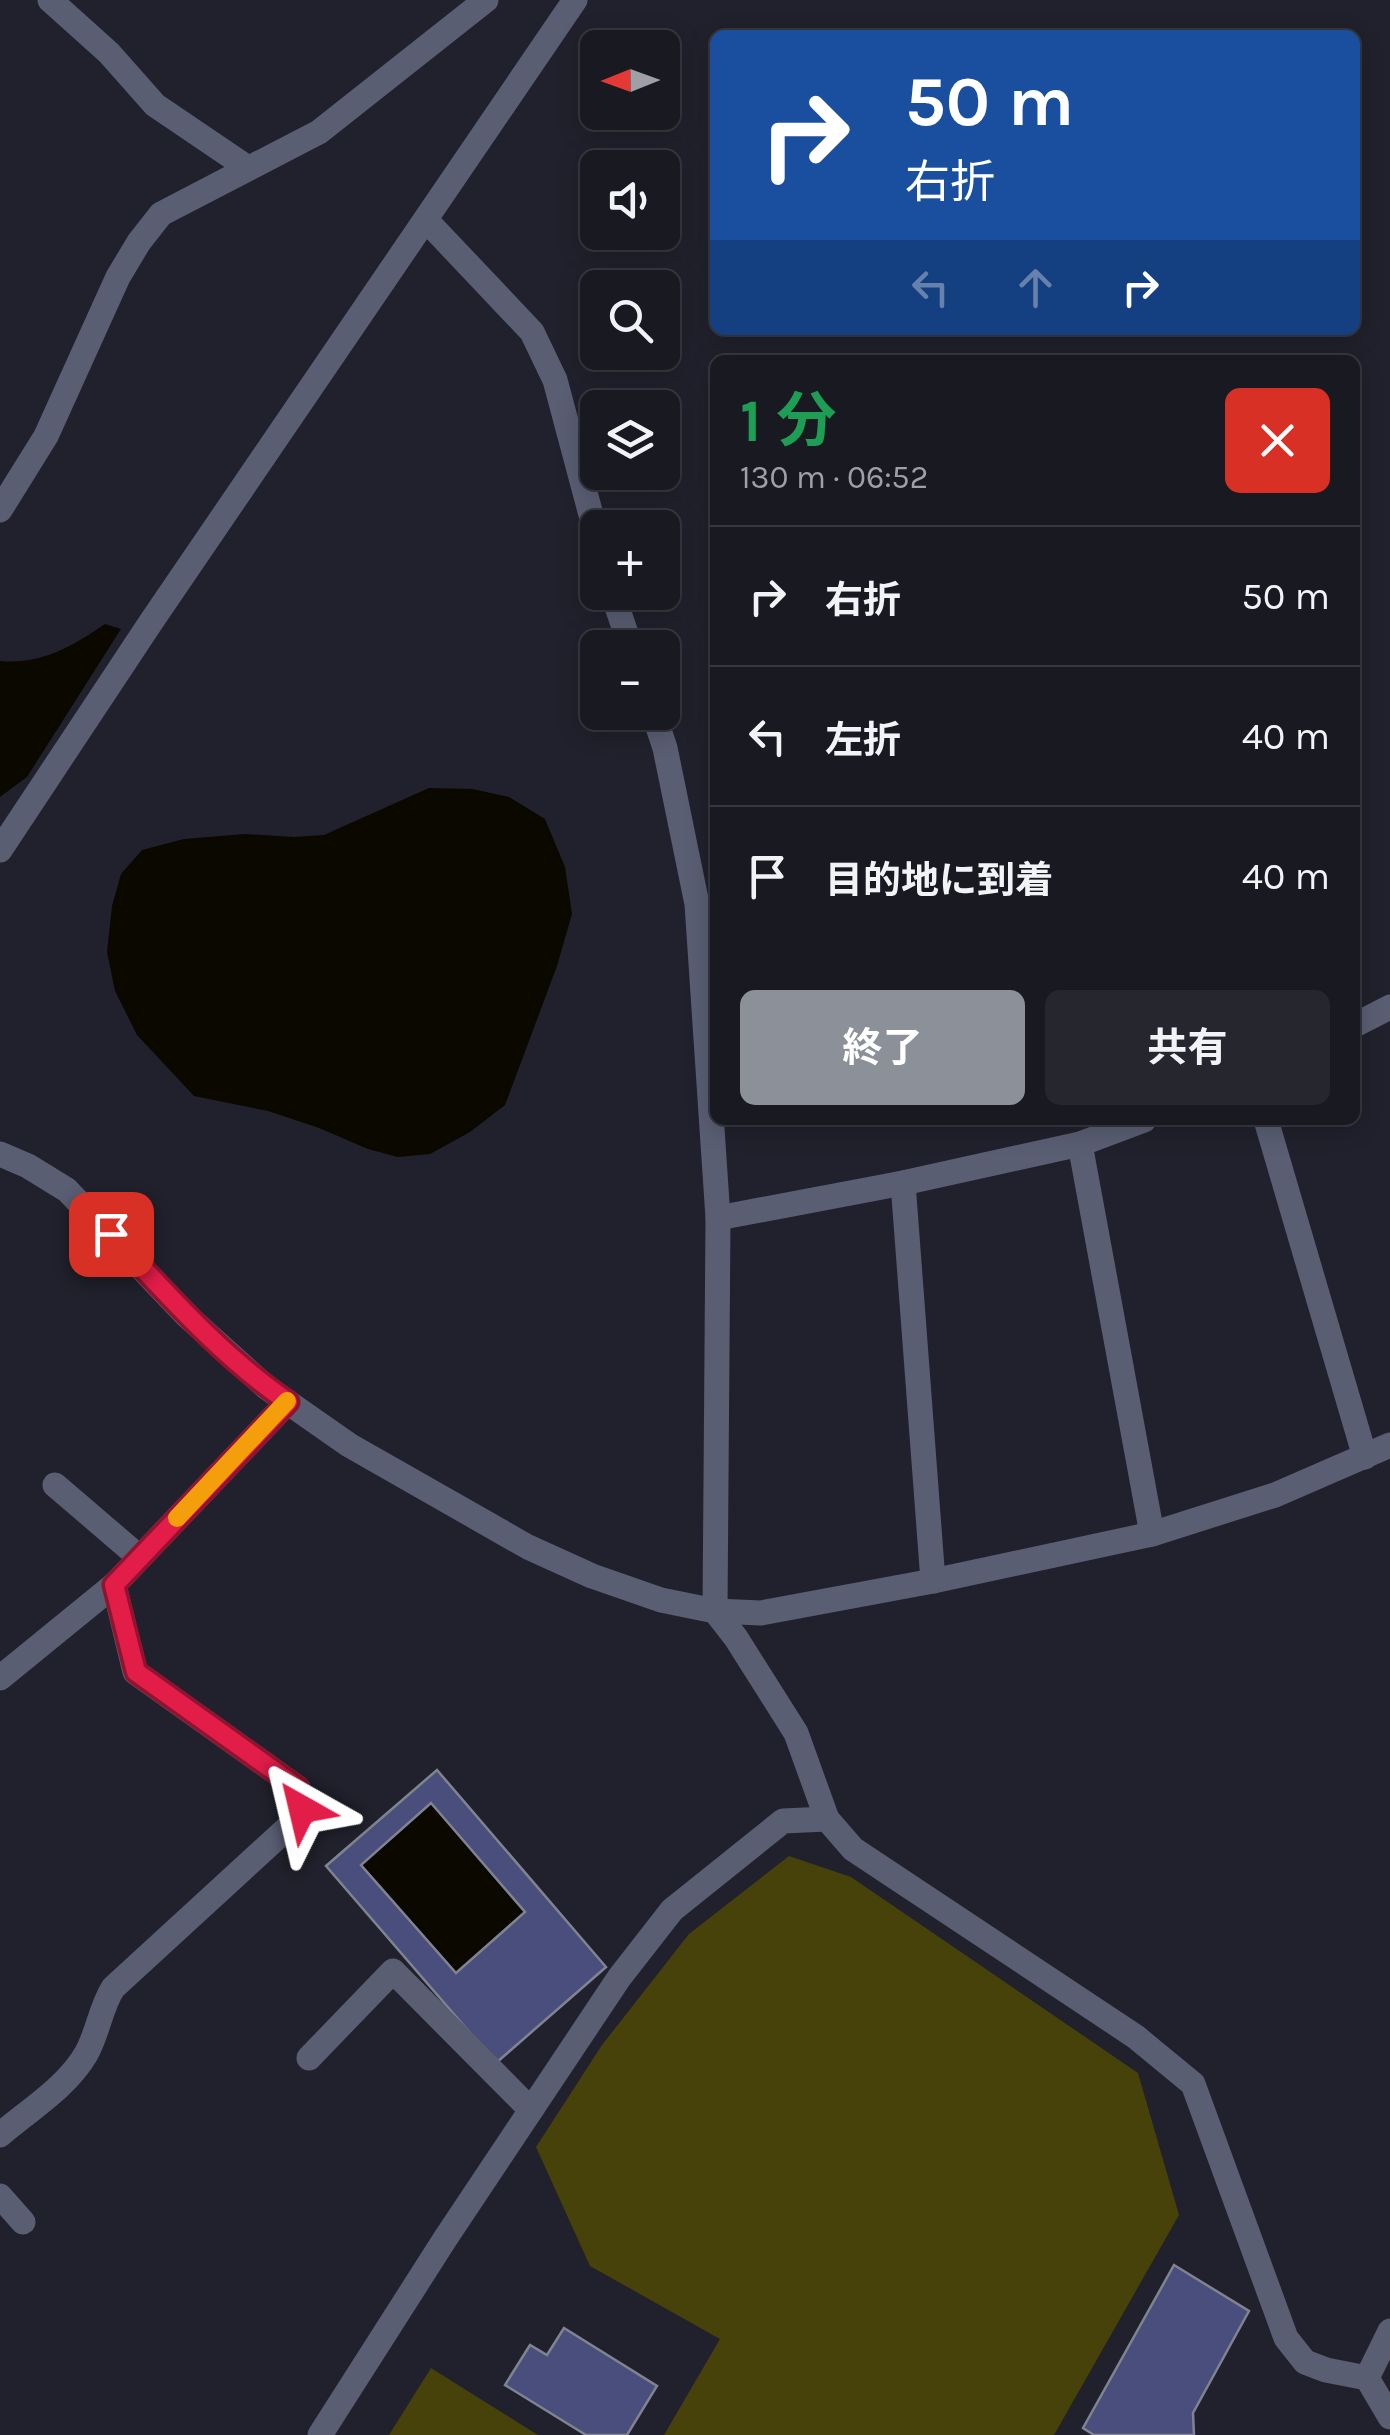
<!DOCTYPE html>
<html lang="ja">
<meta charset="utf-8">
<style>
:root{--surface:#181921;--page:#25262e;--text:#f1f3f6;--muted:#9fa0a5;--line:#36383f;--accent:#8c9099}
body{margin:0;font-family:Karla,"Noto Sans JP",sans-serif;background:var(--page);color:var(--text);height:100vh;display:flex;flex-direction:column;font-size:38px;white-space:nowrap}
*{box-sizing:border-box;margin:0}
p{font-size:32px;color:var(--muted)}
.icon{flex:none;width:55px;height:55px;fill:none;stroke:currentColor;stroke-width:2;stroke-linecap:round;stroke-linejoin:round}
.map{position:relative;flex:1;overflow:hidden}
.panel{position:absolute;left:710px;top:355px;width:650px;height:770px;display:flex;flex-direction:column;background:var(--surface);border-radius:15px;box-shadow:0 5px 25px #0003,0 0 0 2px var(--line)}
.panel>*{flex:none}
.guide{position:absolute;left:710px;top:30px;width:650px;height:305px;border-radius:15px;box-shadow:0 5px 25px #0003,0 0 0 2px var(--line);background:#1a4fa0;color:#fff;overflow:hidden}
.needle{width:65px;rotate:269deg}
.fabs{position:absolute;left:580px;top:30px;display:grid;gap:20px}
.fabs a{display:grid;place-items:center;width:100px;height:100px;border-radius:15px;background:var(--surface);box-shadow:0 5px 25px #0003,0 0 0 2px var(--line);font-size:50px}
.pin{position:absolute;display:grid;place-items:center;width:85px;height:85px;color:#fff;margin:-42px;border-radius:20px;box-shadow:0 5px 15px #0006}
.me{position:absolute;width:110px;margin:-55px;rotate:323deg;stroke-linejoin:round;filter:drop-shadow(0 0 8px #0008)}
.turn{display:flex;align-items:center;gap:35px;height:210px;padding:0 30px;font-size:45px}
.turn .icon{width:130px;height:130px;stroke-width:2.5}
.turn b{display:block;font-size:70px;line-height:85px}
.lanes{display:flex;align-items:center;height:95px;padding:0 30px;background:#0003;justify-content:center;gap:50px;direction:ltr}
.lanes .off{opacity:.35}
.round{display:grid;place-items:center;flex:none;width:105px;height:105px;border-radius:15px;background:var(--page)}
.headline{display:flex;align-items:center;justify-content:space-between;height:170px;padding:0 30px}
h1{font-size:60px;font-weight:700;line-height:75px;color:#1e9e55}
.action{display:flex;gap:20px;margin-top:auto;padding:20px 30px}
.action a{flex:1;height:115px;border-radius:15px;background:var(--accent);color:#fff;font-size:40px;font-weight:700;line-height:115px;text-align:center}
.action a+a{background:var(--page);color:var(--text)}
ul{padding:0;list-style:none}
li{display:flex;align-items:center;gap:30px;height:140px;padding:0 30px;border-top:2px solid var(--line)}
li div{flex:1}
li b{display:block;font-size:38px}
li em{font-style:normal}
.map>svg:first-child{display:block}
</style>
<div class="map">
<svg width="1390" height="2435" viewBox="0 0 1390 2435">
<rect width="100%" height="100%" fill="#20212c"/>
<g fill="#464209">
<polygon points="789,1856 851,1877 1138,2073 1179,2215 1054,2435 664,2435 720,2339 590,2266 536,2147 602,2045 689,1934"/>
<polygon points="431,2368 538,2435 389,2435"/>
</g>
<g fill="#0b0800">
<path d="M 105,624 L 121,629 L 27,777 L 0,797 L 0,661 C 41,665 73,646 105,624 Z"/>
<polygon points="429,788 472,789 509,797 545,819 565,867 572,914 557,966 505,1105 470,1132 430,1154 398,1157 368,1149 319,1128 268,1111 194,1096 137,1035 115,991 107,952 112,906 121,874 142,850 184,839 245,834 294,837 324,835"/>
<polygon points="431,1803 525,1912 456,1973 361,1865"/>
</g>
<g fill="#494e7d" stroke="#808390" stroke-width="2.5" fill-rule="evenodd">
<path d="M 437,1770 L 606,1967 L 496,2063 L 326,1866 ZM 431,1803 L 525,1912 L 456,1973 L 361,1865 Z"/>
<polygon points="1174,2265 1249,2311 1193,2413 1194,2435 1094,2435 1083,2428"/>
<polygon points="564,2328 657,2386 627,2435 586,2435 505,2385 530,2345 547,2355"/>
</g>
<g fill="none" stroke-linecap="round" stroke-linejoin="round">
<g stroke="#5a5e73" stroke-width="25">
<polyline points="50,0 109,53 155,105 248,168"/>
<polyline points="426,220 532,332 555,380 598,541"/>
<polyline points="0,510 46,436 118,277 139,242 161,214 319,132 486,0"/>
<polyline points="612,592 631,648"/>
<polyline points="653,712 665,748 697,904 718,1218 715,1611 736,1638 796,1733 827,1819 853,1849 1136,2037 1193,2084 1286,2338 1305,2362 1326,2370 1367,2378 1390,2417"/>
<polyline points="0,850 151,622 575,0"/>
<polyline points="1355,1025 1390,1007"/>
<polyline points="1266,1120 1365,1457"/>
<polyline points="1080,1144 1152,1534"/>
<polyline points="0,1154 28,1166 67,1190 186,1315 266,1387 349,1445 528,1547 592,1576 661,1600 715,1611 761,1613 933,1581 1152,1534 1275,1495 1390,1445"/>
<polyline points="903,1183 933,1581"/>
<polyline points="718,1218 903,1183 1080,1144 1144,1120"/>
<polyline points="55,1485 139,1557"/>
<polyline points="0,1678 114,1585 288,1402"/>
<polyline points="309,2058 393,1971 531,2110"/>
<path d="M 0,2135 C 29,2110 67,2087 86,2054 C 98,2033 100,2009 113,1988 L 295,1821 C 303,1809 304,1801 298,1788 L 135,1672 L 114,1585"/>
<polyline points="0,2196 23,2222"/>
<polyline points="1367,2378 1390,2331"/>
<polyline points="320,2435 445,2239 619,1978 672,1910 783,1821 827,1819"/>
</g>
</g>
<g fill="none" stroke-linecap="round" stroke-linejoin="round">
<g stroke="#92132f" stroke-width="25">
<path id="route" d="M 111,1234 C 166,1293 221,1356 288,1402 L 114,1585 L 136,1672 L 298,1788 L 302,1796 L 302,1809"/>
</g>
<use href="#route" stroke="#e11d48" stroke-width="18"/>
<polyline stroke="#f59e0b" stroke-width="18" points="177,1518 287,1401"/>
</g>
</svg>
<div class="fabs">
<a><svg class="needle" viewBox="-14 -14 28 28"><path d="M0-13l5 13h-10z" fill="#e53935"/><path d="M0 13l5-13h-10z" fill="#9fa0a5"/></svg></a>
<a><svg class="icon" aria-label="sound" viewBox="0 0 24 24"><path d="M4 9h4l5-4v14l-5-4H4zM17 9q2 3 0 6"/></svg></a>
<a><svg class="icon" aria-label="search" viewBox="0 0 24 24"><circle cx="10" cy="10" r="6"/><path d="M15 15l6 6"/></svg></a>
<a><svg class="icon" aria-label="layers" viewBox="0 0 24 24"><path d="M12 4l9 5-9 5-9-5zM3 14l9 5 9-5"/></svg></a>
<a>+</a>
<a>−</a>
</div>
<div class="pin" style="left:111px;top:1234px;background:#d93025"><svg class="icon" aria-label="arrive" viewBox="0 0 24 24"><path d="M6 21V4h12l-3 4 3 4H6"/></svg></div>
<svg class="me" style="left:302px;top:1809px" viewBox="-20 -20 40 40"><path d="M0-17L14 15 0 8-14 15z" fill="#e11d48" stroke="#fff" stroke-width="4"/></svg>
<div class="guide">
<div class="turn"><svg class="icon" aria-label="right" viewBox="0 0 24 24"><path d="M7 20v-9h11M14 6l5 5-5 5"/></svg><div><b>50 m</b>右折</div></div>
<div class="lanes"><svg class="icon off" aria-label="left" viewBox="0 0 24 24"><path d="M17 20v-9H6M10 6l-5 5 5 5"/></svg><svg class="icon off" aria-label="ahead" viewBox="0 0 24 24"><path d="M12 20V5M6 11l6-6 6 6"/></svg><svg class="icon" aria-label="right" viewBox="0 0 24 24"><path d="M7 20v-9h11M14 6l5 5-5 5"/></svg></div>
</div>
<section class="panel">
<div class="headline"><div><h1>1 分</h1><p>130 m · 06:52</p></div><a class="round" style="background:#d93025;color:#fff"><svg class="icon" aria-label="close" viewBox="0 0 24 24"><path d="M6 6l12 12M18 6L6 18"/></svg></a></div>
<ul>
<li><svg class="icon" aria-label="right" viewBox="0 0 24 24"><path d="M7 20v-9h11M14 6l5 5-5 5"/></svg><div><b>右折</b></div><em>50 m</em></li>
<li><svg class="icon" aria-label="left" viewBox="0 0 24 24"><path d="M17 20v-9H6M10 6l-5 5 5 5"/></svg><div><b>左折</b></div><em>40 m</em></li>
<li><svg class="icon" aria-label="arrive" viewBox="0 0 24 24"><path d="M6 21V4h12l-3 4 3 4H6"/></svg><div><b>目的地に到着</b></div><em>40 m</em></li>
</ul>
<div class="action"><a>終了</a><a>共有</a></div>
</section>
</div>
